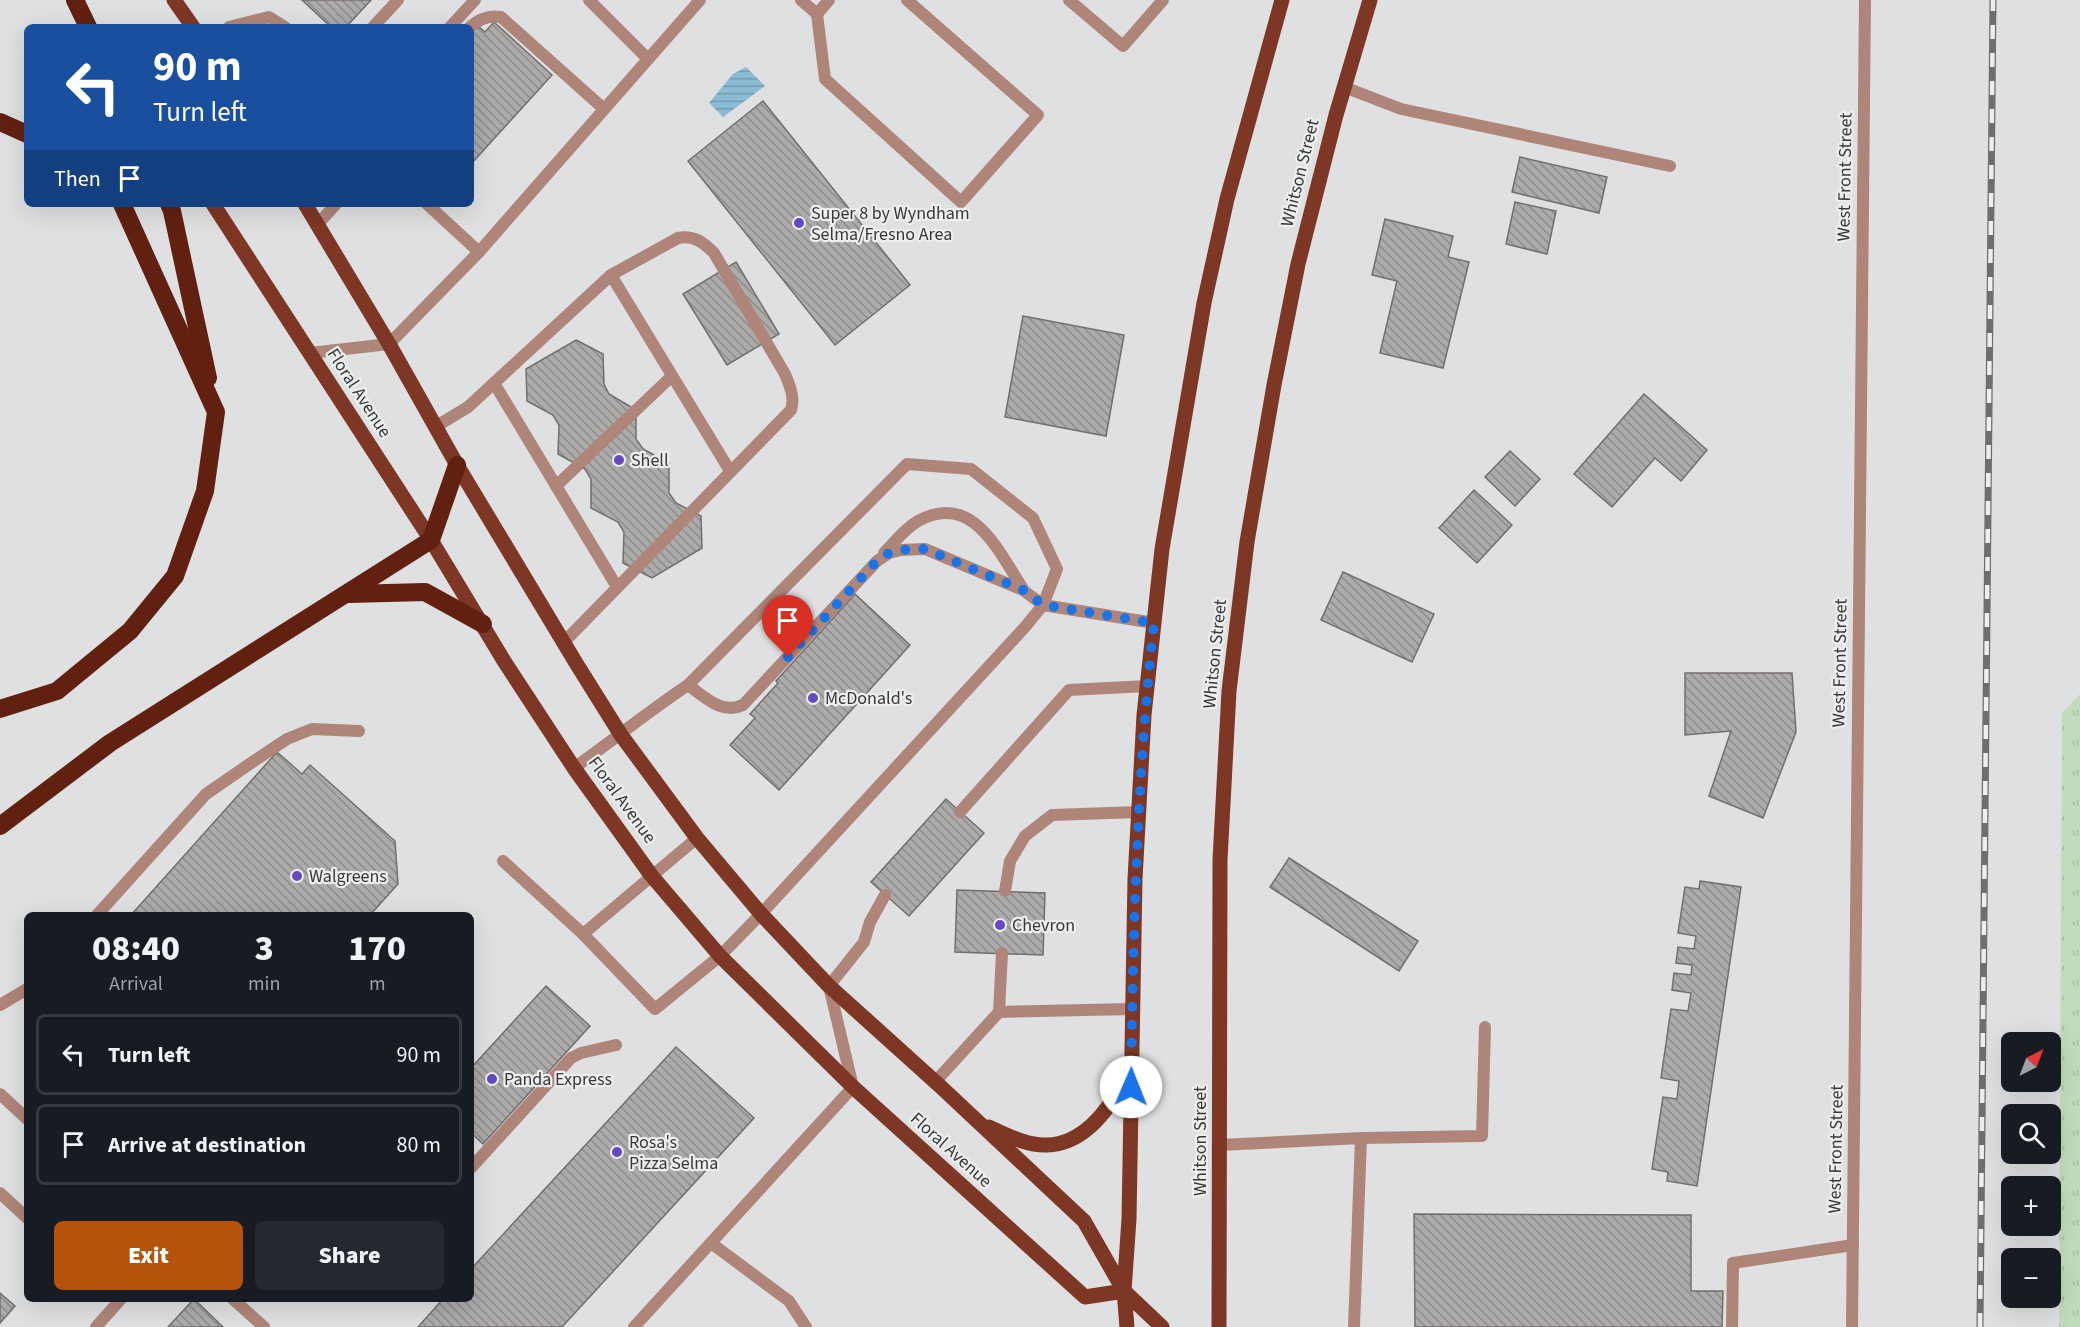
<!DOCTYPE html>
<meta charset="utf-8">
<style>
:root{--surface:#171b24;--page:#242831;--text:#f1f3f6;--muted:#9ea1a6;--line:#363941;--accent:#b45309}
body{margin:0;font-family:"Source Sans 3",sans-serif;background:var(--page);color:var(--text);height:100vh;display:flex;flex-direction:column;font-size:22px;white-space:nowrap}
*{box-sizing:border-box;margin:0}
p{font-size:20px;color:var(--muted)}
.icon{flex:none;width:33px;height:33px;fill:none;stroke:currentColor;stroke-width:2;stroke-linecap:round;stroke-linejoin:round}
.map{position:relative;flex:1;overflow:hidden}
.panel{position:absolute;left:24px;top:912px;width:450px;height:390px;display:flex;flex-direction:column;background:var(--surface);border-radius:9px;box-shadow:0 6px 24px #0002}
.panel>*{flex:none}
.top-card{position:absolute;left:24px;top:24px;width:450px;height:183px;border-radius:9px;box-shadow:0 6px 24px #0002;background:#1a4fa0;color:#fff;overflow:hidden}
.needle{width:39px;rotate:42deg}
.controls{position:absolute;left:2001px;top:1032px;display:grid;gap:12px}
.controls a{display:grid;place-items:center;width:60px;height:60px;border-radius:9px;background:var(--surface);box-shadow:0 6px 24px #0002;font-size:30px}
.pin{position:absolute;display:grid;place-items:center;width:51px;height:51px;color:#fff;margin:-62px -26px;border-radius:50% 50% 50% 0;rotate:-45deg;box-shadow:0 0 6px #0007}
.pin .icon{rotate:45deg}
.me{position:absolute;width:66px;margin:-33px;rotate:1deg;stroke-linejoin:round;filter:drop-shadow(0 0 4px #0008)}
.turn{display:flex;align-items:center;gap:21px;height:126px;padding:0 30px;font-size:27px}
.turn .icon{width:78px;height:78px;stroke-width:2.5}
.turn b{display:block;font-size:42px;line-height:51px}
.then{display:flex;align-items:center;height:57px;padding:0 30px;background:#0003;gap:12px;font-size:22px}
.eta{display:flex;justify-content:space-evenly;align-items:center;height:102px;text-align:center}
.eta b{font-size:36px;font-weight:800;line-height:42px}
.primary-button{display:flex;gap:12px;margin-top:auto;padding:12px 30px}
.primary-button a{flex:1;height:69px;border-radius:9px;background:var(--accent);color:#fff;font-size:24px;font-weight:800;line-height:69px;text-align:center}
.primary-button a+a{background:var(--page);color:var(--text)}
ul{padding:0;list-style:none}
li{display:flex;align-items:center;gap:18px;height:81px;margin:0 12px 9px;padding:0 18px;border:3px solid var(--line);border-radius:9px}
li div{flex:1}
li b{display:block;font-size:22px}
li em{font-style:normal}
.map>svg:first-child{display:block}
</style>
<div class="map">
<svg width="2080" height="1327" viewBox="0 0 2080 1327">
<defs>
<pattern id="grass-tufts" width="24" height="20" patternUnits="userSpaceOnUse" patternTransform="scale(1.5)"><rect width="24" height="20" fill="#c2dbbd"/><path d="M3 7l-1-3M5 7V3M7 7l1-3M15 17l-1-3M17 17v-4M19 17l1-3" fill="none" stroke="#a7bda3"/></pattern>
<pattern id="water-rules" width="6" height="5" patternUnits="userSpaceOnUse" patternTransform="scale(1.5)"><rect width="6" height="5" fill="#8bbcd5"/><path d="M0 2.5h6" fill="none" stroke="#729aae"/></pattern>
<pattern id="building-back-hatch" width="6" height="6" patternUnits="userSpaceOnUse" patternTransform="scale(1.5)"><rect width="6" height="6" fill="#acabaa"/><path d="M-1 5l2 2M0 0l6 6M5-1l2 2" fill="none" stroke="#8d8c8b"/></pattern>
</defs>
<rect width="100%" height="100%" fill="#dfe0e2"/>
<polygon fill="url(#grass-tufts)" points="2080,694 2080,1327 2059,1327 2062,713"/>
<polygon fill="url(#water-rules)" points="746,67 765,86 723,117 709,103 733,74"/>
<g fill="url(#building-back-hatch)" stroke="#716f6e" stroke-width="1.5">
<polygon points="302,0 371,0 346,27 331,27"/>
<polygon points="494,22 552,75 471,164 471,33 478,26 485,32"/>
<polygon points="763,101 910,285 835,345 688,161"/>
<polygon points="1520,157 1607,177 1599,213 1512,192"/>
<polygon points="1515,202 1556,211 1547,254 1506,244"/>
<polygon points="1385,219 1453,236 1448,257 1469,262 1443,368 1380,353 1397,281 1372,275"/>
<polygon points="736,262 779,334 727,365 683,294"/>
<polygon points="1023,316 1124,335 1106,436 1005,417"/>
<polygon points="576,340 603,354 604,384 609,394 636,410 636,439 643,449 669,463 669,493 676,503 701,516 702,548 652,578 623,563 624,532 618,522 591,508 591,479 585,469 558,454 559,425 553,415 527,401 526,369"/>
<polygon points="1644,394 1707,450 1681,481 1655,458 1612,507 1574,474"/>
<polygon points="1510,451 1540,479 1515,506 1485,477"/>
<polygon points="1474,490 1512,525 1477,563 1439,528"/>
<polygon points="1343,572 1434,614 1412,662 1321,620"/>
<polygon points="855,594 910,645 779,790 730,745 755,718 750,714 778,683 776,681"/>
<polygon points="1685,673 1792,673 1796,732 1763,818 1709,796 1731,731 1685,735"/>
<polygon points="277,752 302,774 310,765 395,841 398,884 370,915 131,915"/>
<polygon points="946,799 984,833 909,916 871,882"/>
<polygon points="1289,858 1418,941 1399,971 1270,887"/>
<polygon points="1700,881 1741,887 1697,1186 1667,1181 1668,1172 1652,1169 1663,1097 1677,1099 1679,1081 1661,1078 1671,1009 1688,1011 1691,993 1672,990 1674,973 1691,975 1692,965 1676,963 1678,947 1694,949 1696,936 1678,933 1685,887 1699,889"/>
<polygon points="957,890 1045,893 1043,955 955,952"/>
<polygon points="546,986 590,1026 483,1144 471,1133 471,1068"/>
<polygon points="676,1047 754,1118 562,1327 418,1327 443,1299 471,1299 471,1269"/>
<polygon points="1414,1214 1691,1215 1691,1291 1723,1291 1722,1327 1415,1327"/>
<polygon points="0,1293 15,1306 0,1323"/>
<polygon points="194,1299 223,1327 168,1327"/>
</g>
<g fill="none" stroke-linecap="round" stroke-linejoin="round">
<g stroke="#af8579" stroke-width="12">
<polyline points="589,0 648,59"/>
<polyline points="801,0 817,14 825,79 961,202 1038,115 907,0"/>
<polyline points="1069,0 1123,46 1163,0"/>
<polyline points="817,14 829,0"/>
<polyline points="229,27 269,17 285,27"/>
<polyline points="373,27 398,0"/>
<polyline points="450,27 475,0"/>
<path d="M 470,27 C 479,19 489,15 501,17 L 604,109"/>
<polyline points="1344,87 1401,109 1670,166"/>
<polyline points="427,204 479,252"/>
<polyline points="318,224 336,204"/>
<polyline points="611,275 730,471"/>
<polyline points="310,353 389,344 479,252 700,0"/>
<polyline points="494,383 617,587"/>
<path d="M 435,427 L 468,407 L 611,275 L 678,238 C 694,235 703,242 714,253 L 785,374 C 790,386 795,398 791,410 L 564,642"/>
<polyline points="556,486 672,376"/>
<path d="M 884,553 C 894,543 904,529 918,521 C 973,491 998,551 1023,589"/>
<path d="M 688,685 C 705,697 722,715 743,705 L 877,561 L 889,553 L 901,550 L 925,549 L 1023,590 L 1043,605 L 1154,623"/>
<polyline points="960,812 1069,690 1147,686"/>
<path d="M 503,861 L 583,934 L 655,1009 L 720,956 L 761,914 L 1025,627 L 1043,605 L 1057,569 L 1033,518 L 971,469 L 907,464 L 688,685 C 649,711 612,741 574,768"/>
<polyline points="1005,891 1010,861 1025,836 1052,815 1139,812"/>
<polyline points="97,915 206,794 251,763 287,739 312,729 359,731"/>
<polyline points="583,934 697,838"/>
<polyline points="0,1005 27,989"/>
<polyline points="999,1012 1132,1009"/>
<polyline points="935,1082 999,1012 1002,953"/>
<polyline points="0,1094 27,1119"/>
<polyline points="1361,1138 1482,1136 1485,1027"/>
<polyline points="1220,1145 1361,1138 1354,1327"/>
<polyline points="471,1168 571,1058 581,1053 616,1045"/>
<polyline points="0,1193 27,1218"/>
<polyline points="711,1243 789,1301 806,1327"/>
<polyline points="233,1299 264,1327"/>
<polyline points="96,1327 121,1299"/>
<polyline points="634,1327 853,1087 829,986 864,942 870,922 885,895"/>
<polyline points="1732,1327 1733,1263 1853,1245"/>
</g>
<polyline stroke="#af8579" stroke-width="12" points="1852,1327 1865,0"/>
<g stroke="#7e3724" stroke-width="15">
<polyline points="174,0 193,27"/>
<polyline points="213,204 431,540 504,661 574,768 651,875 720,956 853,1087 1085,1297 1124,1291"/>
<polyline points="305,204 389,344 457,465 576,663 621,735 697,838 761,914 829,986 941,1087 1084,1221 1124,1291 1162,1327"/>
<path d="M 989,1127 C 1007,1135 1027,1146 1047,1145 C 1087,1144 1113,1104 1129,1071"/>
<polyline points="1127,1327 1124,1291 1129,1219 1135,879 1144,715 1162,549 1204,303 1227,199 1282,0"/>
<polyline points="1219,1327 1220,860 1229,691 1247,542 1274,385 1298,264 1336,115 1370,0"/>
</g>
<g stroke="#622110" stroke-width="18">
<polyline points="75,0 88,27"/>
<polyline points="0,122 27,134"/>
<polyline points="169,204 172,211 208,378"/>
<polyline points="350,594 425,592 483,624"/>
<polyline points="0,709 57,691 130,631 175,576 205,491 216,412 122,204"/>
<polyline points="0,826 110,743 431,540 457,465"/>
</g>
<g stroke="#6d6e6f" stroke-width="7">
<polyline id="rail" points="1980,1327 1993,0"/>
</g>
<use href="#rail" stroke="#eceeef" stroke-width="4.5" stroke-dasharray="14" stroke-linecap="butt"/>
</g>
<g fill="none" stroke-linecap="round" stroke-linejoin="round">
<path stroke="#1a73e8" stroke-width="10" stroke-dasharray="0 18" d="M 788,657 L 877,561 L 889,553 L 901,550 L 925,549 L 1023,590 L 1043,605 L 1154,623 C 1137,777 1133,932 1131,1087"/>
</g>
<g fill="#6549c2" stroke="#eceeef" stroke-width="2">
<circle cx="799" cy="223" r="6"/>
<circle cx="619" cy="460" r="6"/>
<circle cx="813" cy="698" r="6"/>
<circle cx="297" cy="876" r="6"/>
<circle cx="1000" cy="925" r="6"/>
<circle cx="492" cy="1079" r="6"/>
<circle cx="617" cy="1152" r="6"/>
</g>
<g text-anchor="middle" dominant-baseline="central" stroke-width="4.5" stroke-linejoin="round" paint-order="stroke">
<g font-size="18" fill="#373838" stroke="#eceeef">
<text transform="translate(1300 173) rotate(-76)">Whitson Street</text>
<text transform="translate(1845 177) rotate(-89)">West Front Street</text>
<text transform="translate(359 393) rotate(57)">Floral Avenue</text>
<text transform="translate(1215 654) rotate(-84)">Whitson Street</text>
<text transform="translate(1840 663) rotate(-89)">West Front Street</text>
<text transform="translate(622 800) rotate(54)">Floral Avenue</text>
<text transform="translate(1200 1141) rotate(-90)">Whitson Street</text>
<text transform="translate(1836 1149) rotate(-89)">West Front Street</text>
<text transform="translate(951 1150) rotate(42)">Floral Avenue</text>
</g>
<g font-size="18" fill="#373838" stroke="#eceeef" text-anchor="start">
<text x="811" y="213">Super 8 by Wyndham<tspan x="811" dy="21">Selma/Fresno Area</tspan></text>
<text x="631" y="460">Shell</text>
<text x="825" y="698">McDonald's</text>
<text x="309" y="876">Walgreens</text>
<text x="1012" y="925">Chevron</text>
<text x="504" y="1079">Panda Express</text>
<text x="629" y="1142">Rosa's<tspan x="629" dy="21">Pizza Selma</tspan></text>
</g>
</g>
</svg>
<div class="controls">
<a><svg class="needle" viewBox="-14 -14 28 28"><path d="M0-13l5 13h-10z" fill="#e53935"/><path d="M0 13l5-13h-10z" fill="#9ea1a6"/></svg></a>
<a><svg class="icon" aria-label="search" viewBox="0 0 24 24"><circle cx="10" cy="10" r="6"/><path d="M15 15l6 6"/></svg></a>
<a>+</a>
<a>−</a>
</div>
<div class="pin" style="left:788px;top:657px;background:#d93025"><svg class="icon" aria-label="arrive" viewBox="0 0 24 24"><path d="M6 21V4h12l-3 4 3 4H6"/></svg></div>
<svg class="me" style="left:1131px;top:1087px" viewBox="-20 -20 40 40"><circle r="19" fill="#fff"/><path d="M0-13L10 11 0 6-10 11z" fill="#1a73e8"/></svg>
<div class="top-card">
<div class="turn"><svg class="icon" aria-label="left" viewBox="0 0 24 24"><path d="M17 20v-9H6M10 6l-5 5 5 5"/></svg><div><b>90 m</b>Turn left</div></div>
<div class="then">Then<svg class="icon" aria-label="arrive" viewBox="0 0 24 24"><path d="M6 21V4h12l-3 4 3 4H6"/></svg></div>
</div>
<section class="panel">
<div class="eta">
<div><b>08:40</b><p>Arrival</p></div>
<div><b>3</b><p>min</p></div>
<div><b>170</b><p>m</p></div>
</div>
<ul>
<li><svg class="icon" aria-label="left" viewBox="0 0 24 24"><path d="M17 20v-9H6M10 6l-5 5 5 5"/></svg><div><b>Turn left</b></div><em>90 m</em></li>
<li><svg class="icon" aria-label="arrive" viewBox="0 0 24 24"><path d="M6 21V4h12l-3 4 3 4H6"/></svg><div><b>Arrive at destination</b></div><em>80 m</em></li>
</ul>
<div class="primary-button"><a>Exit</a><a>Share</a></div>
</section>
</div>
